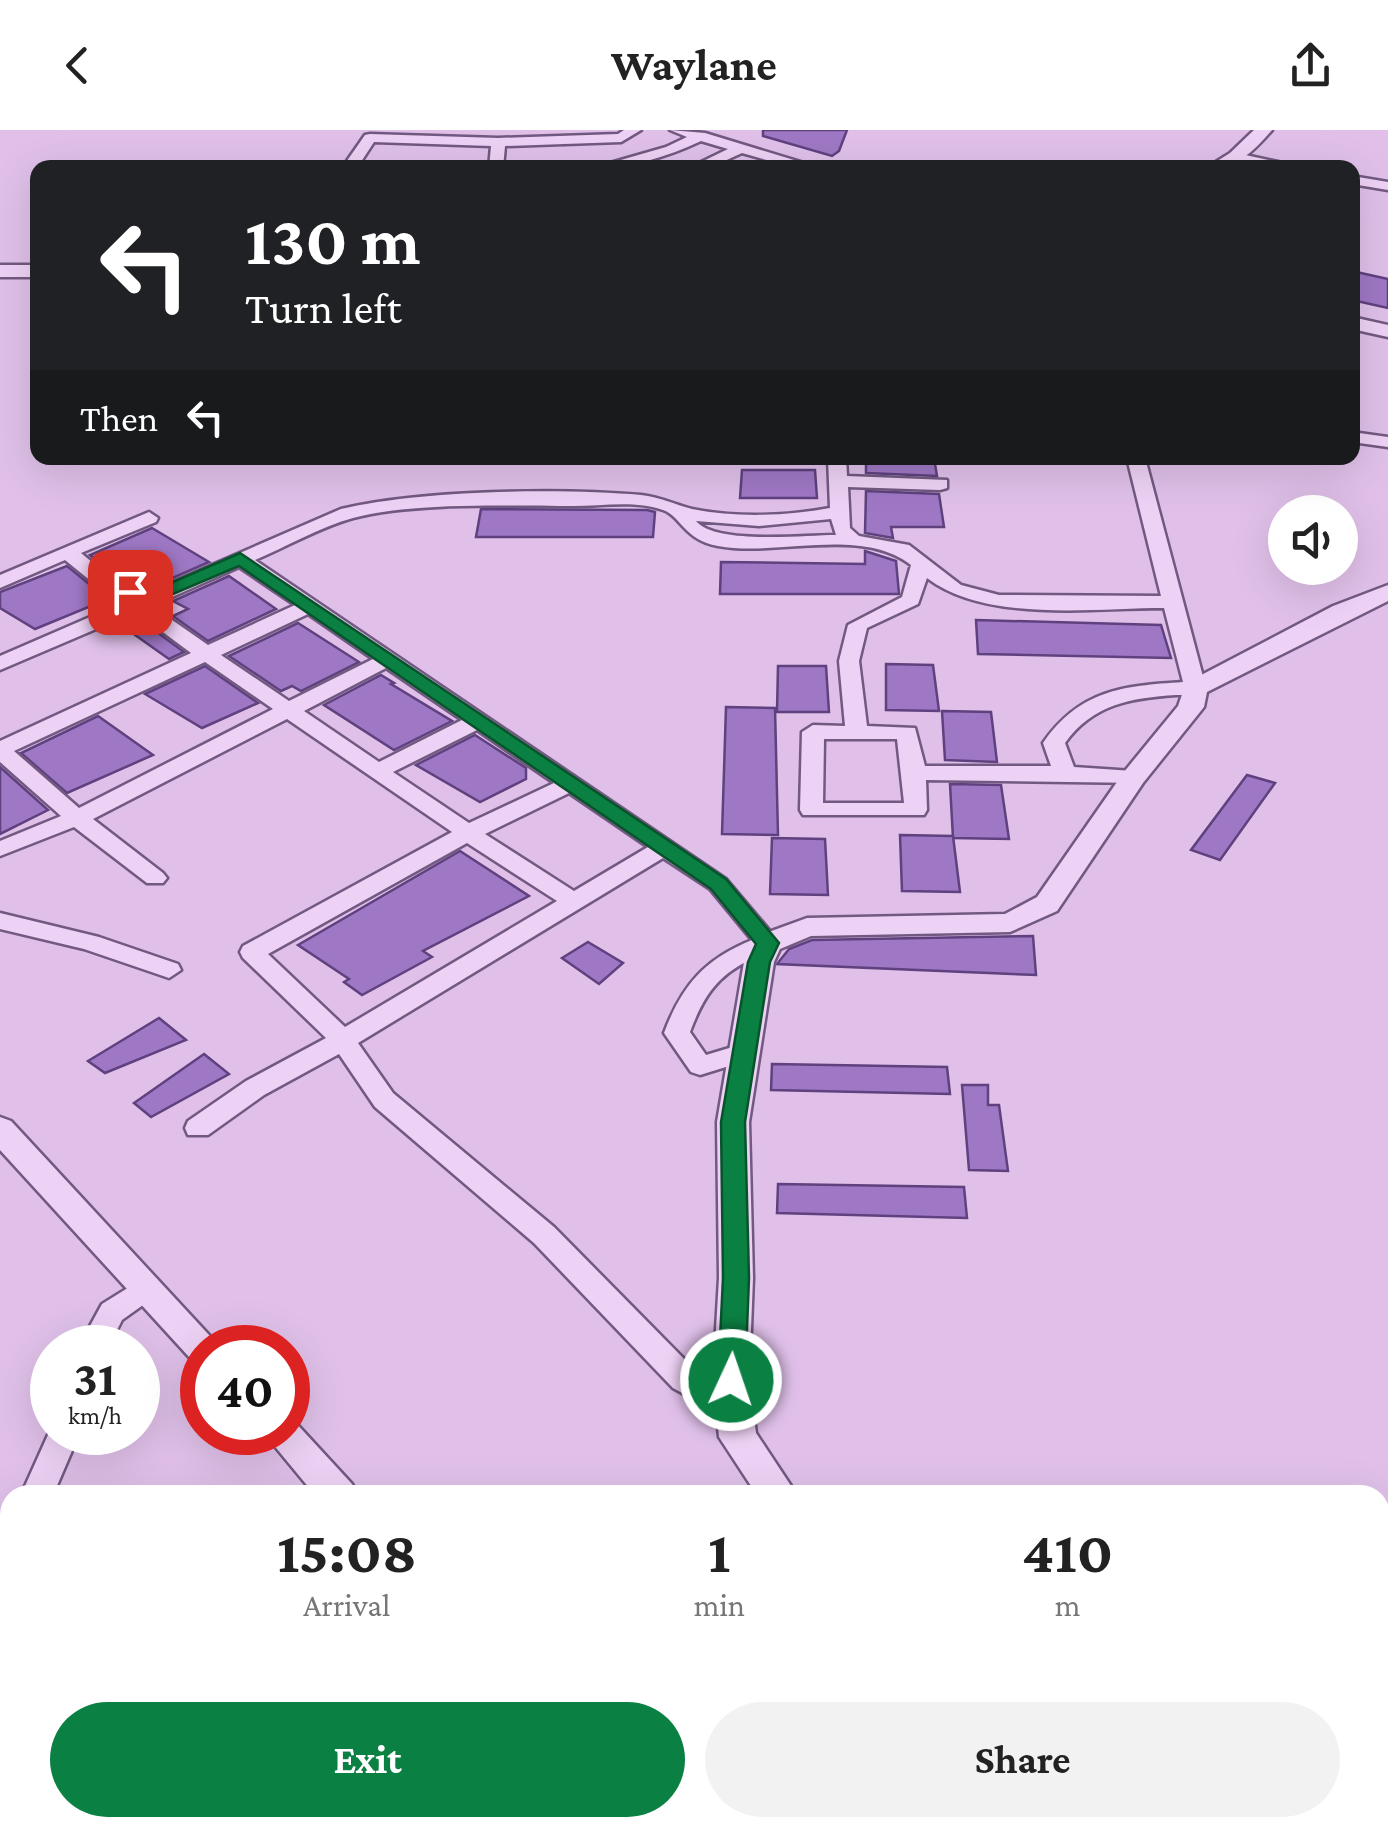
<!DOCTYPE html>
<style>
:root{--surface:#fff;--page:#f2f2f2;--text:#222;--muted:#767676;--accent:#0b8043}
body{margin:0;font-family:"Crimson Pro",serif;background:var(--page);color:var(--text);height:100vh;display:flex;flex-direction:column;font-size:38px;white-space:nowrap}
*{box-sizing:border-box;margin:0}
p{font-size:32px;color:var(--muted)}
.icon{flex:none;width:55px;height:55px;fill:none;stroke:currentColor;stroke-width:2;stroke-linecap:round;stroke-linejoin:round}
.map{position:relative;flex:1;overflow:hidden}
.sheet{position:absolute;left:0px;top:1355px;width:1390px;height:352px;display:flex;flex-direction:column;background:var(--surface);border-radius:30px 30px 0 0;box-shadow:0 10px 40px #0002}
.sheet>*{flex:none}
.guide{position:absolute;left:30px;top:30px;width:1330px;height:305px;border-radius:20px;box-shadow:0 10px 40px #0002;background:#202124;color:#fff;overflow:hidden}
.controls{position:absolute;left:1268px;top:365px;display:grid;gap:20px}
.controls a{display:grid;place-items:center;width:90px;height:90px;border-radius:50%;background:var(--surface);box-shadow:0 10px 40px #0002;font-size:50px}
.speed{position:absolute;left:30px;top:1195px;display:flex;gap:20px;font-size:50px;font-weight:700;text-align:center}
.speed>*{display:grid;place-content:center;width:130px;height:130px;border-radius:50%;background:var(--surface);box-shadow:0 10px 40px #0002;line-height:1}
.speed small{font-size:25px;font-weight:400}
.speed .limit{border:15px solid #d22;background:#fff;color:#111}
.pin{position:absolute;display:grid;place-items:center;width:85px;height:85px;color:#fff;margin:-42px;border-radius:20px;box-shadow:0 5px 15px #0006}
.me{position:absolute;width:110px;margin:-55px;rotate:3deg;stroke-linejoin:round;filter:drop-shadow(0 0 8px #0008)}
.turn{display:flex;align-items:center;gap:35px;height:210px;padding:0 50px;font-size:45px}
.turn .icon{width:130px;height:130px;stroke-width:2.5}
.turn b{display:block;font-size:70px;line-height:85px}
.then{display:flex;align-items:center;height:95px;padding:0 50px;background:#0003;gap:20px;font-size:38px}
.eta{display:flex;justify-content:space-evenly;align-items:center;height:170px;text-align:center}
.eta b{font-size:60px;font-weight:700;line-height:70px}
.button{display:flex;gap:20px;margin-top:auto;padding:20px 50px}
.button a{flex:1;height:115px;border-radius:60px;background:var(--accent);color:#fff;font-size:40px;font-weight:700;line-height:115px;text-align:center}
.button a+a{background:var(--page);color:var(--text)}
header{display:flex;justify-content:space-between;align-items:center;height:130px;padding:0 50px;background:var(--surface);font-size:45px;font-weight:700}
.map>svg:first-child{display:block}
</style>
<header><svg class="icon" aria-label="back" viewBox="0 0 24 24"><path d="M15 5l-7 7 7 7"/></svg>Waylane<svg class="icon" aria-label="share" viewBox="0 0 24 24"><path d="M12 15V3M7 8l5-5 5 5M5 13v7h14v-7"/></svg></header>
<div class="map">
<svg width="1388" height="1707" viewBox="0 0 1388 1707">
<rect width="100%" height="100%" fill="#e0c0e9"/>
<g fill="#9f78c5" stroke="#5e417e" stroke-width="2.5">
<polygon points="763,0 847,0 839,21 832,26 763,6"/>
<polygon points="1352,141 1388,149 1388,178 1352,170"/>
<polygon points="866,328 934,328 937,346 866,343"/>
<polygon points="742,340 815,340 817,368 740,368"/>
<polygon points="866,361 939,364 944,397 891,397 893,408 865,403"/>
<polygon points="481,379 647,380 655,382 653,407 476,407"/>
<polygon points="152,398 209,432 150,458 118,449 90,425"/>
<polygon points="865,421 896,431 899,464 720,464 721,432 865,434"/>
<polygon points="67,436 100,463 113,467 35,499 0,478 0,462"/>
<polygon points="229,446 276,479 208,511 173,486 188,479 173,471"/>
<polygon points="976,490 1161,495 1171,528 978,524"/>
<polygon points="298,493 359,532 301,561 292,556 281,561 229,526"/>
<polygon points="150,497 184,522 169,529 135,505"/>
<polygon points="886,534 933,535 939,581 886,580"/>
<polygon points="205,536 258,573 202,598 145,564"/>
<polygon points="778,536 826,536 829,582 777,582"/>
<polygon points="381,545 394,553 391,554 452,591 394,620 324,575"/>
<polygon points="726,577 775,578 778,705 722,704"/>
<polygon points="942,581 991,582 997,632 945,630"/>
<polygon points="98,586 153,625 67,663 21,623"/>
<polygon points="475,605 526,638 526,649 480,672 416,635"/>
<polygon points="0,637 48,680 0,704"/>
<polygon points="1247,645 1275,653 1220,730 1191,720"/>
<polygon points="950,654 1001,655 1009,709 953,708"/>
<polygon points="900,705 953,706 960,762 902,761"/>
<polygon points="772,708 825,709 828,765 770,764"/>
<polygon points="460,721 529,766 423,821 432,827 362,865 344,852 349,849 298,815"/>
<polygon points="1033,806 1036,845 777,834 789,819 812,810"/>
<polygon points="588,812 623,833 599,854 562,828"/>
<polygon points="159,888 186,910 105,943 88,931"/>
<polygon points="204,924 229,944 151,987 134,973"/>
<polygon points="772,934 947,937 950,964 771,960"/>
<polygon points="962,955 988,955 988,975 999,975 1008,1041 969,1040"/>
<polygon points="778,1054 964,1057 967,1088 777,1083"/>
</g>
<g fill="none" stroke-linecap="round" stroke-linejoin="round">
<g stroke="#725981" stroke-width="5">
<g id="minor">
<polygon points="624,0 641,0 621,12 505,16 503,38 489,38 491,16 374,12 357,38 342,38 365,5 370,4 498,8 618,4"/>
<path d="M 670,0 L 705,3 L 820,38 L 795,38 L 742,23 L 709,38 L 689,38 L 728,19 L 701,11 C 667,27 631,38 593,38 L 666,17 L 687,7 Z"/>
<polygon points="1236,23 1292,35 1294,38 1265,38 1231,30 1231,24"/>
<polygon points="1352,46 1388,52 1388,60 1352,54"/>
<polygon points="1352,302 1388,307 1388,317 1352,312"/>
<path d="M 828,328 L 846,328 L 847,346 L 947,350 L 947,358 L 940,360 L 848,357 L 850,398 L 859,406 L 909,415 L 961,455 L 999,465 L 1161,466 L 1127,328 L 1145,328 L 1206,558 C 1197,566 1188,565 1176,565 C 1131,568 1093,574 1065,613 L 1074,637 L 1133,641 L 1144,648 L 1141,653 L 926,650 L 927,680 L 924,685 L 803,685 L 800,680 L 802,602 L 813,595 L 845,596 L 839,531 L 848,495 L 902,467 L 911,435 C 860,396 778,427 718,416 C 684,410 681,386 663,380 C 636,370 601,376 573,376 C 509,376 413,372 353,388 C 320,397 286,417 255,430 L 726,749 L 780,813 C 773,822 763,824 752,829 C 717,845 703,867 690,902 L 706,925 L 746,913 L 755,916 L 759,922 L 755,928 L 700,945 L 691,942 L 664,903 C 682,855 705,829 752,810 L 710,759 L 663,728 L 358,913 L 393,963 L 554,1097 L 695,1240 L 721,1257 L 725,1266 L 721,1275 L 710,1278 L 673,1258 L 534,1113 L 375,977 L 339,924 L 264,965 L 208,1005 L 188,1005 L 185,998 L 188,991 L 246,951 L 326,908 L 243,828 L 240,822 L 243,816 L 452,702 L 287,589 L 93,689 L 163,743 L 167,748 L 163,753 L 147,753 L 74,697 L 0,726 L 0,711 L 61,686 L 0,632 L 0,611 L 191,523 L 136,482 L 0,540 L 0,526 L 127,471 L 123,466 L 102,460 L 65,430 L 0,458 L 0,445 L 149,382 L 158,388 L 156,392 L 81,423 L 116,452 L 137,458 L 143,465 L 341,379 C 420,360 560,358 641,365 C 660,367 676,375 692,379 C 737,388 786,386 830,378 ZM 831,389 L 836,405 C 805,405 716,415 696,391 L 759,396 ZM 239,437 L 295,475 L 208,515 L 152,476 ZM 927,448 C 986,493 1093,478 1164,478 L 1183,552 C 1122,556 1080,560 1043,613 L 1051,636 L 925,636 L 915,598 L 867,596 L 859,531 L 867,498 L 918,474 ZM 308,484 L 373,529 L 289,571 L 221,525 ZM 205,532 L 273,579 L 79,678 L 14,621 ZM 386,538 L 462,590 L 379,632 L 304,581 ZM 477,600 L 554,653 L 469,693 L 393,642 ZM 824,609 L 897,609 L 904,673 L 823,673 ZM 569,663 L 648,717 L 574,761 L 485,704 ZM 467,713 L 557,771 L 345,897 L 268,824 Z"/>
<polygon points="0,783 99,807 178,834 181,840 169,848 84,819 0,799"/>
<polygon points="147,1146 157,1149 161,1157 157,1165 122,1190 108,1218 78,1218 102,1174"/>
<polygon points="52,1296 52,1302 80,1302 53,1365 21,1365"/>
<polygon points="10,1409 10,1452 0,1455 0,1413"/>
<polygon points="0,1532 10,1535 10,1570 0,1566"/>
<polygon points="130,1698 170,1698 174,1707 134,1707"/>
<polygon points="232,1698 281,1698 277,1707 228,1707"/>
</g>
</g>
<g stroke="#725981" stroke-width="5">
<g id="tertiary">
<path d="M 1254,0 L 1272,0 C 1252,23 1237,38 1206,38 L 1230,23 Z"/>
<rect x="0" y="135" width="38" height="12"/>
<polygon points="1352,187 1388,195 1388,207 1352,199"/>
<polygon points="1388,455 1388,471 1207,562 1204,577 1143,653 1057,781 1010,802 811,806 780,819 774,832 749,992 753,1148 749,1250 756,1303 797,1365 757,1365 719,1307 713,1250 719,1148 717,992 744,832 758,806 807,788 1005,784 1037,767 1124,642 1178,576 1186,553 1333,476"/>
<polygon points="0,987 11,991 221,1218 202,1218 202,1232 190,1228 0,1020"/>
<polygon points="288,1289 294,1291 352,1354 358,1365 315,1365 263,1302 288,1302"/>
<polygon points="600,1698 648,1698 652,1707 604,1707"/>
<polygon points="930,1698 973,1698 976,1707 932,1707"/>
</g>
</g>
<use href="#minor" fill="#eed2f5" fill-rule="evenodd"/>
<use href="#tertiary" fill="#eed2f5" fill-rule="evenodd"/>
</g>
<polygon fill="#0b8043" stroke="#07532c" stroke-width="2.5" points="240,423 726,749 779,813 770,832 745,992 749,1148 745,1250 741,1258 731,1262 722,1258 718,1250 723,1148 721,992 748,832 756,814 711,759 239,436 140,478 133,477 121,462 130,456 143,465"/>
</svg>
<div class="controls">
<a><svg class="icon" aria-label="sound" viewBox="0 0 24 24"><path d="M4 9h4l5-4v14l-5-4H4zM17 9q2 3 0 6"/></svg></a>
</div>
<div class="speed"><div>31<small>km/h</small></div><div class="limit">40</div></div>
<div class="pin" style="left:130px;top:462px;background:#d93025"><svg class="icon" aria-label="arrive" viewBox="0 0 24 24"><path d="M6 21V4h12l-3 4 3 4H6"/></svg></div>
<svg class="me" style="left:731px;top:1250px" viewBox="-20 -20 40 40"><circle r="17" fill="#0b8043" stroke="#fff" stroke-width="3"/><path d="M0-11L8 9 0 5-8 9z" fill="#fff"/></svg>
<div class="guide">
<div class="turn"><svg class="icon" aria-label="left" viewBox="0 0 24 24"><path d="M17 20v-9H6M10 6l-5 5 5 5"/></svg><div><b>130 m</b>Turn left</div></div>
<div class="then">Then<svg class="icon" aria-label="left" viewBox="0 0 24 24"><path d="M17 20v-9H6M10 6l-5 5 5 5"/></svg></div>
</div>
<section class="sheet">
<div class="eta">
<div><b>15:08</b><p>Arrival</p></div>
<div><b>1</b><p>min</p></div>
<div><b>410</b><p>m</p></div>
</div>
<div class="button"><a>Exit</a><a>Share</a></div>
</section>
</div>
